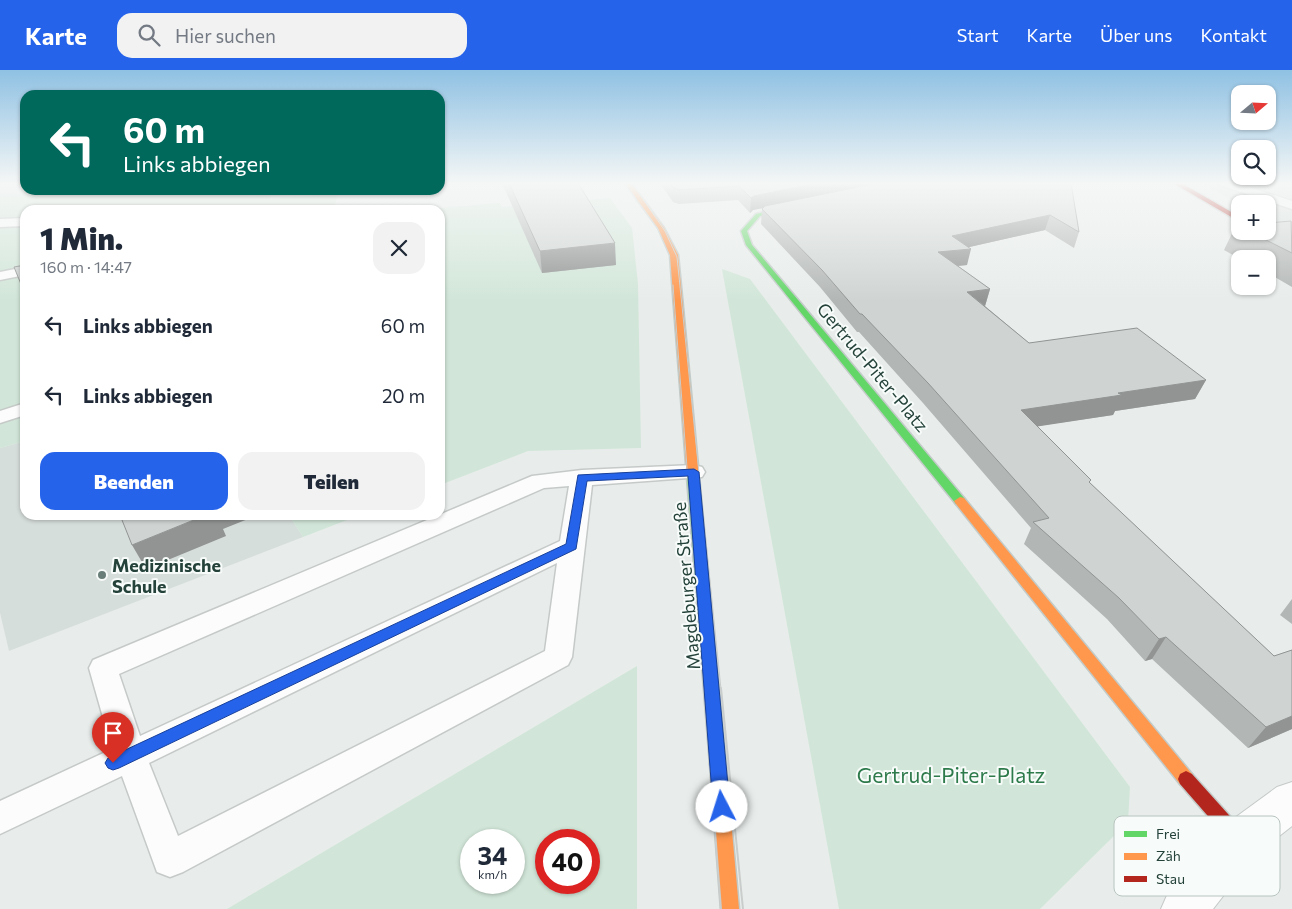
<!DOCTYPE html>
<html lang="de">
<meta charset="utf-8">
<style>
:root{--surface:#fff;--page:#f2f2f3;--text:#1f2937;--muted:#747a83;--accent:#2563eb}
body{margin:0;font-family:Commissioner,sans-serif;background:var(--page);color:var(--text);height:100vh;display:flex;flex-direction:column;font-size:19px;white-space:nowrap}
*{box-sizing:border-box;margin:0}
p{font-size:16px;color:var(--muted)}
.icon{flex:none;width:28px;height:28px;fill:none;stroke:currentColor;stroke-width:2;stroke-linecap:round;stroke-linejoin:round}
.map{position:relative;flex:1;overflow:hidden}
.drawer{position:absolute;left:20px;top:135px;width:425px;height:315px;display:flex;flex-direction:column;background:var(--surface);border-radius:15px;box-shadow:0 1px 4px #0004}
.drawer>*{flex:none}
.guide{position:absolute;left:20px;top:20px;width:425px;height:105px;border-radius:15px;box-shadow:0 1px 4px #0004;background:#00695c;color:#fff;overflow:hidden}
.needle{width:32px;rotate:71deg}
.tools{position:absolute;left:1231px;top:15px;display:grid;gap:10px}
.tools a{display:grid;place-items:center;width:45px;height:45px;border-radius:10px;background:var(--surface);box-shadow:0 1px 4px #0004;font-size:25px}
.speed{position:absolute;left:460px;top:759px;display:flex;gap:10px;font-size:25px;font-weight:700;text-align:center}
.speed>*{display:grid;place-content:center;width:65px;height:65px;border-radius:50%;background:var(--surface);box-shadow:0 1px 4px #0004;line-height:1}
.speed small{font-size:12px;font-weight:400}
.speed .limit{border:8px solid #d22;background:#fff;color:#111}
.pin{position:absolute;display:grid;place-items:center;width:42px;height:42px;color:#fff;margin:-51px -21px;border-radius:50% 50% 50% 0;rotate:-45deg;box-shadow:0 0 5px #0007}
.pin .icon{rotate:45deg}
.me{position:absolute;width:55px;margin:-28px;rotate:355deg;stroke-linejoin:round;filter:drop-shadow(0 0 4px #0008)}
.turn{display:flex;align-items:center;gap:18px;height:105px;padding:0 20px;font-size:22px}
.turn .icon{width:65px;height:65px;stroke-width:2.5}
.turn b{display:block;font-size:35px;line-height:42px}
.round{display:grid;place-items:center;flex:none;width:52px;height:52px;border-radius:15px;background:var(--page)}
.head{display:flex;align-items:center;justify-content:space-between;height:85px;padding:0 20px}
h1{font-size:30px;font-weight:800;line-height:38px}
.primary-button{display:flex;gap:10px;margin-top:auto;padding:10px 20px}
.primary-button a{flex:1;height:58px;border-radius:15px;background:var(--accent);color:#fff;font-size:20px;font-weight:800;line-height:58px;text-align:center}
.primary-button a+a{background:var(--page);color:var(--text)}
ul{padding:0;list-style:none}
li{display:flex;align-items:center;gap:15px;height:70px;padding:0 20px}
li div{flex:1}
li b{display:block;font-size:19px}
li em{font-style:normal}
header{display:flex;align-items:center;gap:30px;box-sizing:border-box;height:70px;padding:0 25px;background:var(--accent);color:#fff}
header strong{font-size:24px}
nav{display:flex;gap:28px;margin-inline-start:auto;font-size:18px}
.search{width:350px;height:45px;background:var(--page);display:flex;align-items:center;gap:12px;box-sizing:border-box;padding:0 18px;border-radius:15px;color:var(--muted);font-size:19px}
.map>svg:first-child{display:block}
</style>
<header>
<strong>Karte</strong>
<div class="search"><svg class="icon" aria-label="search" viewBox="0 0 24 24"><circle cx="10" cy="10" r="6"/><path d="M15 15l6 6"/></svg>Hier suchen</div>
<nav><a>Start</a><a>Karte</a><a>Über uns</a><a>Kontakt</a></nav>
</header>
<div class="map">
<svg width="1292" height="839" viewBox="0 0 1292 839">
<rect width="100%" height="100%" fill="#e8edeb"/>
<g fill="#d6dedb">
<polygon points="1200,113 1292,113 1292,161 1268,148 1268,134 1240,134"/>
<polygon points="25,371 25,445 289,445 303,467 9,581 0,543 0,378"/>
</g>
<g fill="#d1e6d8" fill-rule="evenodd">
<polygon points="0,113 25,113 25,120 273,120 270,129 338,123 334,140 25,140 25,371 0,378"/>
<polygon points="610,128 632,158 638,214 641,378 528,381 440,415 440,140 414,140 500,133 502,137"/>
<polygon points="722,199 750,209 1130,717 1128,752 1040,839 839,839"/>
<polygon points="289,445 360,445 303,467"/>
<path d="M 637,596 L 637,839 L 227,839 ZM 471,770 L 514,770 L 514,812 L 471,812 ZM 546,770 L 589,770 L 589,812 L 546,812 Z"/>
</g>
<g fill="none" stroke-linecap="round" stroke-linejoin="round">
<g stroke="#c5cac8" stroke-width="3">
<g id="lane">
<polygon points="1218,113 1237,113 1292,131 1292,139 1220,115"/>
<polygon points="25,148 25,156 0,157 0,149"/>
<polygon points="25,197 25,205 0,210 0,202"/>
<polygon points="25,333 25,345 0,353 0,341"/>
<path d="M 694,395 L 702,397 L 705,402 L 702,407 L 592,415 L 572,587 L 568,595 L 183,802 L 170,807 L 157,802 L 122,706 L 0,764 L 0,731 L 112,679 L 89,598 L 93,590 L 532,406 L 582,400 ZM 569,416 L 560,471 L 140,666 L 119,604 L 544,418 ZM 557,493 L 545,581 L 178,766 L 149,693 Z"/>
</g>
</g>
<g stroke="#c5cac8" stroke-width="2">
<polygon id="street" points="1292,712 1292,756 1255,785 1213,839 1161,839 1168,823 1225,755 1277,717"/>
</g>
<g stroke="#c3cbc8" stroke-width="3">
<g id="fast">
<polygon points="799,135 801,136 801,138 760,146 747,161 752,175 964,428 966,431 964,434 956,434 746,175 741,161 756,144"/>
<polygon points="693,404 699,407 726,694 724,699 718,701 712,699 710,694 687,407"/>
</g>
</g>
<g stroke="#c3cbc8" stroke-width="3">
<g id="slow">
<polygon points="625,113 631,113 664,158 678,185 699,407 693,410 687,407 670,185 658,158"/>
<polygon points="960,427 964,428 1192,704 1194,709 1192,714 1186,717 1180,714 956,434 954,431"/>
<polygon points="718,687 724,689 726,694 739,839 721,839 710,694 712,689"/>
</g>
</g>
<g stroke="#c3cbc8" stroke-width="3">
<g id="jam">
<polygon points="1173,113 1181,113 1240,147 1240,152"/>
<polygon points="1186,701 1192,704 1246,764 1249,770 1246,776 1240,779 1234,776 1180,714 1178,709 1180,704"/>
</g>
</g>
<use href="#lane" fill="#fcfcfc" fill-rule="evenodd"/>
<use href="#street" fill="#fcfcfc" fill-rule="evenodd"/>
<use href="#fast" fill="#63d668" fill-rule="evenodd"/>
<use href="#slow" fill="#ff974d" fill-rule="evenodd"/>
<use href="#jam" fill="#b3261e" fill-rule="evenodd"/>
<g stroke="#c9cdcc" stroke-width="1">
<polyline points="632,113 665,161 677,187 721,619"/>
<polyline points="673,215 704,619"/>
</g>
<g stroke="#c9cdcc" stroke-width="2">
<polyline points="704,618 721,839"/>
<polyline points="721,618 743,839"/>
</g>
</g>
<g fill="#b2b6b5">
<polygon points="502,113 578,113 616,195 542,203"/>
<polygon points="660,113 1071,113 1079,162 1074,178 1045,160 969,177 967,195 958,196 990,219 985,236 1029,273 1206,310 1195,329 1115,341 1113,345 1037,356 1090,413 1274,586 1292,580 1292,659 1248,678 1152,589 1145,591 1107,549 1024,474 1031,458 923,333 859,262 857,262 820,217 761,154 762,139 763,138 753,140 750,143 738,130 679,134 673,132"/>
<polygon points="1292,151 1292,217 1268,203 1268,189 1240,189 1224,180 1236,155 1240,155 1240,161 1268,161"/>
<polygon points="1292,529 1292,554 1280,545"/>
</g>
<g fill="#919493">
<polygon points="816,113 883,113 753,140 750,143 751,128 754,126"/>
<polygon points="1050,145 1045,160 952,181 971,179 967,195 934,198 938,182 952,166"/>
<polygon points="615,173 616,195 542,203 540,181"/>
<polygon points="990,219 985,236 967,222"/>
<polygon points="1206,310 1195,329 1115,341 1113,345 1014,360 1021,340 1118,323"/>
<polygon points="206,445 258,445 223,459 226,466 146,499 132,475"/>
<polygon points="1166,567 1152,589 1145,591 1159,569"/>
<polygon points="1292,646 1292,659 1248,678 1266,657"/>
</g>
<g fill="#cfd4d2" stroke="#919493">
<polygon points="509,113 578,113 615,173 540,181"/>
<polygon points="670,113 816,113 754,126 751,128 739,116 679,120 673,117"/>
<polygon points="878,113 1071,113 1079,162 1050,145 952,166 971,179 938,182 990,219 967,222 1029,273 1137,258 1206,310 1118,323 1122,325 1021,340 1091,410 1089,412 1274,586 1292,580 1292,646 1266,657 1166,567 1159,569 1119,528 1033,452 1049,448 928,313 862,244 860,244 822,200 762,139 765,136"/>
<polygon points="1291,151 1292,183 1248,161 1268,161 1268,153"/>
<polygon points="25,195 25,224 14,197"/>
<polygon points="120,445 206,445 132,475"/>
</g>
<linearGradient id="sky" x2="0" y2="1"><stop stop-color="#8fc1e3"/><stop offset="0.49" stop-color="#f5f7f6"/><stop offset="1" stop-color="#f5f7f6" stop-opacity="0"/></linearGradient>
<rect width="1292" height="231" fill="url(#sky)"/>
<polygon fill="#2563eb" stroke="#184099" points="694,399 699,402 730,737 728,742 722,745 716,742 713,737 688,406 587,411 576,479 119,698 113,700 108,698 105,693 108,688 566,474 578,405"/>
<circle fill="#697e78" stroke="#f7fbf9" stroke-width="2" cx="102" cy="505" r="5"/>
<g text-anchor="middle" dominant-baseline="central" stroke-width="4" stroke-linejoin="round" paint-order="stroke">
<g font-size="18" fill="#24423a" stroke="#f7fbf9">
<text transform="translate(873 297) rotate(50)">Gertrud-Piter-Platz</text>
<text transform="translate(686 516) rotate(-95)">Magdeburger Straße</text>
</g>
<g font-size="18" font-weight="bold" fill="#24423a" stroke="#f7fbf9" text-anchor="start">
<text x="112" y="495">Medizinische<tspan x="112" dy="21">Schule</tspan></text>
</g>
<g font-size="21" fill="#2d7a4b" stroke="#f7fbf9">
<text x="951" y="704">Gertrud-Piter-Platz</text>
</g>
</g>
<rect x="1114" y="746" width="166" height="80" rx="8" fill="#f7fbf9" stroke="#b8c4c0" stroke-width="1"/>
<rect x="1124" y="761" width="23" height="6" fill="#63d668"/>
<rect x="1124" y="783" width="23" height="7" fill="#ff974d"/>
<rect x="1124" y="806" width="23" height="6" fill="#b3261e"/>
<g font-size="14" fill="#24423a">
<text x="1156" y="769">Frei</text>
<text x="1156" y="791">Zäh</text>
<text x="1156" y="814">Stau</text>
</g>
</svg>
<div class="tools">
<a><svg class="needle" viewBox="-14 -14 28 28"><path d="M0-13l5 13h-10z" fill="#e53935"/><path d="M0 13l5-13h-10z" fill="#747a83"/></svg></a>
<a><svg class="icon" aria-label="search" viewBox="0 0 24 24"><circle cx="10" cy="10" r="6"/><path d="M15 15l6 6"/></svg></a>
<a>+</a>
<a>−</a>
</div>
<div class="speed"><div>34<small>km/h</small></div><div class="limit">40</div></div>
<div class="pin" style="left:113px;top:693px;background:#d93025"><svg class="icon" aria-label="arrive" viewBox="0 0 24 24"><path d="M6 21V4h12l-3 4 3 4H6"/></svg></div>
<svg class="me" style="left:722px;top:737px" viewBox="-20 -20 40 40"><circle r="19" fill="#fff"/><path d="M0-13L10 11 0 6-10 11z" fill="#2563eb"/></svg>
<div class="guide">
<div class="turn"><svg class="icon" aria-label="left" viewBox="0 0 24 24"><path d="M17 20v-9H6M10 6l-5 5 5 5"/></svg><div><b>60 m</b>Links abbiegen</div></div>
</div>
<section class="drawer">
<div class="head"><div><h1>1 Min.</h1><p>160 m · 14:47</p></div><a class="round"><svg class="icon" aria-label="close" viewBox="0 0 24 24"><path d="M6 6l12 12M18 6L6 18"/></svg></a></div>
<ul>
<li><svg class="icon" aria-label="left" viewBox="0 0 24 24"><path d="M17 20v-9H6M10 6l-5 5 5 5"/></svg><div><b>Links abbiegen</b></div><em>60 m</em></li>
<li><svg class="icon" aria-label="left" viewBox="0 0 24 24"><path d="M17 20v-9H6M10 6l-5 5 5 5"/></svg><div><b>Links abbiegen</b></div><em>20 m</em></li>
</ul>
<div class="primary-button"><a>Beenden</a><a>Teilen</a></div>
</section>
</div>
